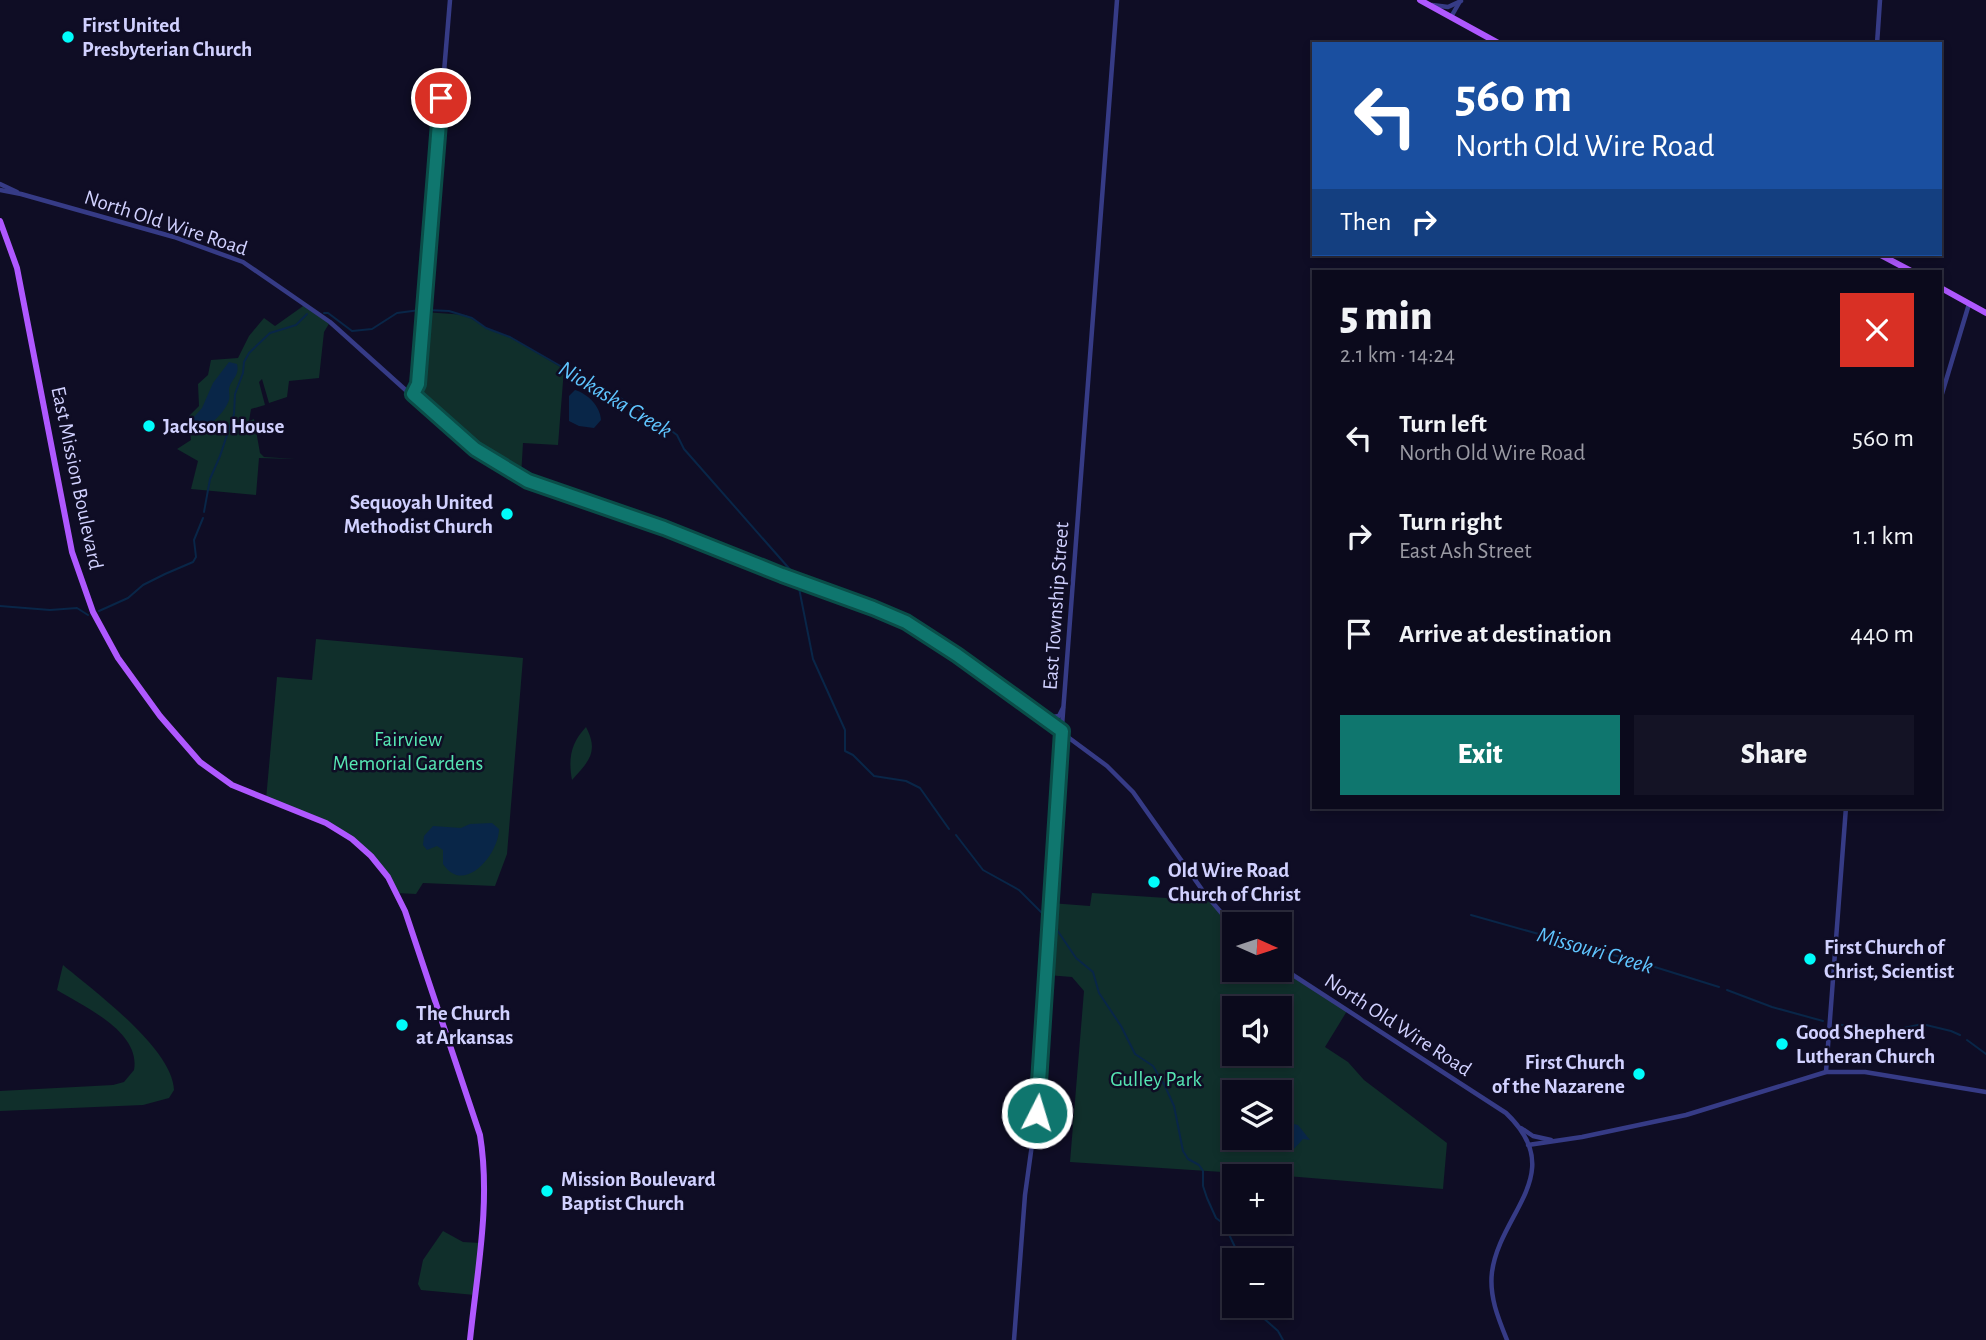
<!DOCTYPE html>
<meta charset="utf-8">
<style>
:root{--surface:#0b0a1c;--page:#141325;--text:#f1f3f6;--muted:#9a9aa3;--line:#2b2b3b;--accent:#0f766e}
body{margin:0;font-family:"Alegreya Sans",sans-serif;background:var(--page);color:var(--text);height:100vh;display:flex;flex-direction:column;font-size:26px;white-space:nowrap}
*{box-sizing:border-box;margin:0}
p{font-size:23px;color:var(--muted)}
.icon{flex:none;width:38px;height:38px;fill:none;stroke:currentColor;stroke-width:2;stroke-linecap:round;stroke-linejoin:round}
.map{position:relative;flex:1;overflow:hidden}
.side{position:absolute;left:1312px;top:270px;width:630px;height:539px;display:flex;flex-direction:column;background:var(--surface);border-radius:0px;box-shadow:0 4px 10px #0003,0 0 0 2px var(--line)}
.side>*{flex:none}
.hud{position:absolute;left:1312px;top:42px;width:630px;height:214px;border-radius:0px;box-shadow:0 4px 10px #0003,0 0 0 2px var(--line);background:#1a4fa0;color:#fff;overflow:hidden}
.needle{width:46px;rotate:93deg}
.controls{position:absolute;left:1222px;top:912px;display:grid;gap:14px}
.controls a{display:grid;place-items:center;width:70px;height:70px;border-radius:0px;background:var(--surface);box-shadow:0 4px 10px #0003,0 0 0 2px var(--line);font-size:35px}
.pin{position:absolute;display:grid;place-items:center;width:60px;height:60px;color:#fff;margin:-30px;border:4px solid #fff;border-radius:50%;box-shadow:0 2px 7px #0007}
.me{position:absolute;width:77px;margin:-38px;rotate:5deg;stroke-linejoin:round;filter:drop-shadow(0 0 5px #0008)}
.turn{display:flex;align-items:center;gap:24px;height:147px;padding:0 28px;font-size:32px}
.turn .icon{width:91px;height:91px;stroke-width:2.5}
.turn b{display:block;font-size:49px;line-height:60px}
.then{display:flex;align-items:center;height:66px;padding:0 28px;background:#0003;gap:14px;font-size:26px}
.round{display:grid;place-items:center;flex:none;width:74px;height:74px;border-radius:0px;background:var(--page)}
.summary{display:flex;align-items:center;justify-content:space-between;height:119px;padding:0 28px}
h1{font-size:42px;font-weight:800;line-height:52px}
.button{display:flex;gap:14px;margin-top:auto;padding:14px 28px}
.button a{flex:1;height:80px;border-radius:0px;background:var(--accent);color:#fff;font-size:28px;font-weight:800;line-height:80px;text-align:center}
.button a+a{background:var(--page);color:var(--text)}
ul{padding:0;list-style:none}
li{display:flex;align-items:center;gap:21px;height:98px;padding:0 28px}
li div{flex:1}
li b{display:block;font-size:26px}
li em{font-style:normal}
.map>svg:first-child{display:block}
</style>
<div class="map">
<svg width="1986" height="1340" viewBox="0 0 1986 1340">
<rect width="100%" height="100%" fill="#0f0d25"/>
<g fill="#102f2b" fill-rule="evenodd">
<polygon points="306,304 330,322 324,332 319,378 289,381 287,397 269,403 262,379 259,382 265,405 251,409 249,421 254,419 260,453 264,457 296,459 259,458 256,495 191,489 198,461 177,449 191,440 189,416 199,406 198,384 208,375 211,360 238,358 249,336 264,318 275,326"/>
<polygon points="424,312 466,315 486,328 510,337 564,369 558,445 523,443 521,477 475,449 413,394 418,384"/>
<polygon points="316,639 523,658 507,854 495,886 423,883 416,894 397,893 379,865 340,831 266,800 277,677 312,680"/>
<path d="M 586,727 C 599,752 589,761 572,780 C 568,758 571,743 586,727 Z"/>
<path d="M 1092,893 L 1211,901 L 1234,928 L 1234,970 L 1279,970 L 1279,966 L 1347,1011 L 1325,1047 L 1348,1062 L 1364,1080 L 1447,1143 L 1443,1189 L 1299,1177 L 1070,1162 L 1084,991 L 1072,977 L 1047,975 L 1050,903 L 1090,906 ZM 1234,1008 L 1279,1008 L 1279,1054 L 1234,1054 ZM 1234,1092 L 1279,1092 L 1279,1138 L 1234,1138 Z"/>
<path d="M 63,965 C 94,991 173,1049 174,1090 L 169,1098 L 143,1105 L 0,1111 L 0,1091 L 113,1085 L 124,1082 L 134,1070 C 141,1032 85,1007 57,990 Z"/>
<polygon points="443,1231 463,1242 480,1243 475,1295 421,1290 418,1284 423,1260"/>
</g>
<g fill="#092648">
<path d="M 229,362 L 237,364 C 240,376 231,379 229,389 C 229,393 230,397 229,400 C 225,412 209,429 197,428 L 194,425 L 194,417 L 202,408 L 213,383 Z"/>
<path d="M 575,390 C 588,394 600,406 601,420 L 594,428 L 579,426 L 569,421 L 569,396 Z"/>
<path d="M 492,823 L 499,829 C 499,854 464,896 443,864 L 443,850 L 437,846 L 427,850 L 423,845 L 424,836 L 433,826 L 461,828 L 470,824 Z"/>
<path d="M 1285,1122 L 1298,1125 L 1310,1140 L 1303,1139 L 1292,1151 C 1275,1152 1277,1131 1285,1122 Z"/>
</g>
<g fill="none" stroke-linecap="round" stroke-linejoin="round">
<g stroke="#092648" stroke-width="2">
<polyline points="427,310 449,311 472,318 486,328 510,337 576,375 585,385 598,391 613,393 673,432 677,435 684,449 794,574"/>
<polyline points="324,313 328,313 352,331 372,329 397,313 420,310"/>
<polyline points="204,512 210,479 220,456 234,414 235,394 243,373 244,362 249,353 270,333 296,325 307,314"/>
<polyline points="799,588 813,659 845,730 845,751 853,755 874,776 906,781 920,788 949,829"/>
<polyline points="0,606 50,610 77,608 88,615"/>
<polyline points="99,611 128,598 143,585 165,574 193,562 196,557 194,540 203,518"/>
<polyline points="956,835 983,870 1019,890 1045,916"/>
<polyline points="1471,915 1642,963 1719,987"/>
<polyline points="1055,927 1076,958 1093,972 1099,993 1121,1026 1135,1054 1153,1066 1165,1086 1174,1106 1183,1151 1188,1159 1199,1165 1203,1171 1203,1186 1207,1198 1216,1218 1224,1224 1235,1247 1236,1260"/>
<polyline points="1727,990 1772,1007 1823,1021"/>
<polyline points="1836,1024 1886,1032 1922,1024 1951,1031 1960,1035"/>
<polyline points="1967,1040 1986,1054"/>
<polyline points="1262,1306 1261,1316 1278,1331 1283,1340"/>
</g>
<g stroke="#363b86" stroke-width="4.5">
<polyline points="1432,5 1448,7 1461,1"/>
<polyline points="1451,17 1459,3"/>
<polyline points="1877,44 1880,0"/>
<polyline points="0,184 17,192"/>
<polyline points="0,190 21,194 174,237 243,262 330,322 450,430 484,456 521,477 539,486 664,528 782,575 873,608 906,622 935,639 1107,766 1133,792 1203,891 1234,928"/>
<polyline points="413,394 418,384 450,0"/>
<polyline points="1941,397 1969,304"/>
<polyline points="1045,716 1053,717 1059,716 1063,708"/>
<path d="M 1279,966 L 1506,1113 C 1569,1173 1500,1212 1492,1272 C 1489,1296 1498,1318 1507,1340"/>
<polyline points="1826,1072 1846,807"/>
<polyline points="1521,1128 1533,1136 1551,1140"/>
<polyline points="1528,1145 1582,1137 1686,1115 1826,1072 1865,1072 1986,1092"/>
<polyline points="1014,1340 1025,1195 1039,1094 1057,792 1117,0"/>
</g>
<g stroke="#af58ff" stroke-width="6">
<polyline points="1420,0 1500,44"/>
<path d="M 0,221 L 17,268 L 72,552 L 93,612 L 118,658 L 160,716 L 200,762 L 232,785 L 326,823 L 352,839 L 371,856 L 388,877 L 405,911 L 480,1135 C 491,1202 477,1272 470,1340"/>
<polyline points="1879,254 1911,271"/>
<polyline points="1941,288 1986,313"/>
</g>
</g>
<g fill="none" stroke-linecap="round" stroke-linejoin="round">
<g stroke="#0a4d48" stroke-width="18">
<polyline id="route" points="441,98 418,384 413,394 475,449 528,481 664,528 782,575 873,608 906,622 957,655 1062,731 1037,1113"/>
</g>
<use href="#route" stroke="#0f766e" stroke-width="12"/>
</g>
<g fill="#00fcfb" stroke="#0f0d25" stroke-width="2.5">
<circle cx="68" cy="37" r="7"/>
<circle cx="149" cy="426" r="7"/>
<circle cx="507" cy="514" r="7"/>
<circle cx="1154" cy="882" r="7"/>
<circle cx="1810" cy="959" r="7"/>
<circle cx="402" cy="1025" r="7"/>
<circle cx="1782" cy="1044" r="7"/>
<circle cx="1639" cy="1074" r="7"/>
<circle cx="547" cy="1191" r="7"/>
</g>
<g text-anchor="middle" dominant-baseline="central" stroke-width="5" stroke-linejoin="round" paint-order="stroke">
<g font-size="21" font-weight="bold" fill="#d1d1ff" stroke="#0f0d25" text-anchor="start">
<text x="82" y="25">First United<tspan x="82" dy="24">Presbyterian Church</tspan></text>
<text x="163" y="426">Jackson House</text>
<text x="493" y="502" text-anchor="end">Sequoyah United<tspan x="493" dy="24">Methodist Church</tspan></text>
<text x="1168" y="870">Old Wire Road<tspan x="1168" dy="24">Church of Christ</tspan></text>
<text x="1824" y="947">First Church of<tspan x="1824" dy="24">Christ, Scientist</tspan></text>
<text x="416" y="1013">The Church<tspan x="416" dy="24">at Arkansas</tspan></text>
<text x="1796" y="1032">Good Shepherd<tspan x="1796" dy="24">Lutheran Church</tspan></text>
<text x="1625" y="1062" text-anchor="end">First Church<tspan x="1625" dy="24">of the Nazarene</tspan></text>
<text x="561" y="1179">Mission Boulevard<tspan x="561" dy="24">Baptist Church</tspan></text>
</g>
<g font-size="21" fill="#d1d1ff" stroke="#0f0d25">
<text transform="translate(166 223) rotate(18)">North Old Wire Road</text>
<text transform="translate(77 478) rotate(78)">East Mission Boulevard</text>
<text transform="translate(1056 606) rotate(-86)">East Township Street</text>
<text transform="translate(1398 1025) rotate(33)">North Old Wire Road</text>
</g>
<g font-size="21" fill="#56e6b3" stroke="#0f0d25">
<text x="408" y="739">Fairview<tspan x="408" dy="24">Memorial Gardens</tspan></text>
<text x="1156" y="1079">Gulley Park</text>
</g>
<g font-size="23" font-style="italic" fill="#5fc5ff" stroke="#0f0d25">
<text transform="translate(615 400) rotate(31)">Niokaska Creek</text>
<text transform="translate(1595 951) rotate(16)">Missouri Creek</text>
</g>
</g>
</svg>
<div class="controls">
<a><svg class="needle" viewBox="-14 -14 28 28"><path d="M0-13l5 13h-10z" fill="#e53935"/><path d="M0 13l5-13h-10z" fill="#9a9aa3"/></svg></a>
<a><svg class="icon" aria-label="sound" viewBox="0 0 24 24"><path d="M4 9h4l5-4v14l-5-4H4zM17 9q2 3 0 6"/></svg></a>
<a><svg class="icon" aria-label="layers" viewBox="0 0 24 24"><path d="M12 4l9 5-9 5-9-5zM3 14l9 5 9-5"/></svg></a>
<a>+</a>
<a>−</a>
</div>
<div class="pin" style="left:441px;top:98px;background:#d93025"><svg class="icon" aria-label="arrive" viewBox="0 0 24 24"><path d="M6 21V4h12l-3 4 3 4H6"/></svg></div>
<svg class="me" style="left:1037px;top:1113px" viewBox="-20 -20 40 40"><circle r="17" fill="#0f766e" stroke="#fff" stroke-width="3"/><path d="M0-11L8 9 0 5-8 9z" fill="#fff"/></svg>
<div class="hud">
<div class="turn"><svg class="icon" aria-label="left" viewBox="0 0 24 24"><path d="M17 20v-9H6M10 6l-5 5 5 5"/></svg><div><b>560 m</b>North Old Wire Road</div></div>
<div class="then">Then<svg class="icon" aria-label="right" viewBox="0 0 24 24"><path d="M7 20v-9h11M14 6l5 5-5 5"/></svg></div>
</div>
<section class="side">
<div class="summary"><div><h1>5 min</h1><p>2.1 km · 14:24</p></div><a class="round" style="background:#d93025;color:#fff"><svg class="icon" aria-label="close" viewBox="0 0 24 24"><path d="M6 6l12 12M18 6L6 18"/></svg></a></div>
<ul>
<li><svg class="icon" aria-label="left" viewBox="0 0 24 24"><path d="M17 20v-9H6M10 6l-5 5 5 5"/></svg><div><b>Turn left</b><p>North Old Wire Road</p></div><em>560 m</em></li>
<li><svg class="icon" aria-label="right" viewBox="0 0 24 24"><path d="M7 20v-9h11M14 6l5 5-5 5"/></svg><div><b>Turn right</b><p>East Ash Street</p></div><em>1.1 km</em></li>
<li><svg class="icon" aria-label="arrive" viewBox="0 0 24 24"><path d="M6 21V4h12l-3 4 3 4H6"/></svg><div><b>Arrive at destination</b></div><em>440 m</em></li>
</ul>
<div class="button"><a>Exit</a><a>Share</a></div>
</section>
</div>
